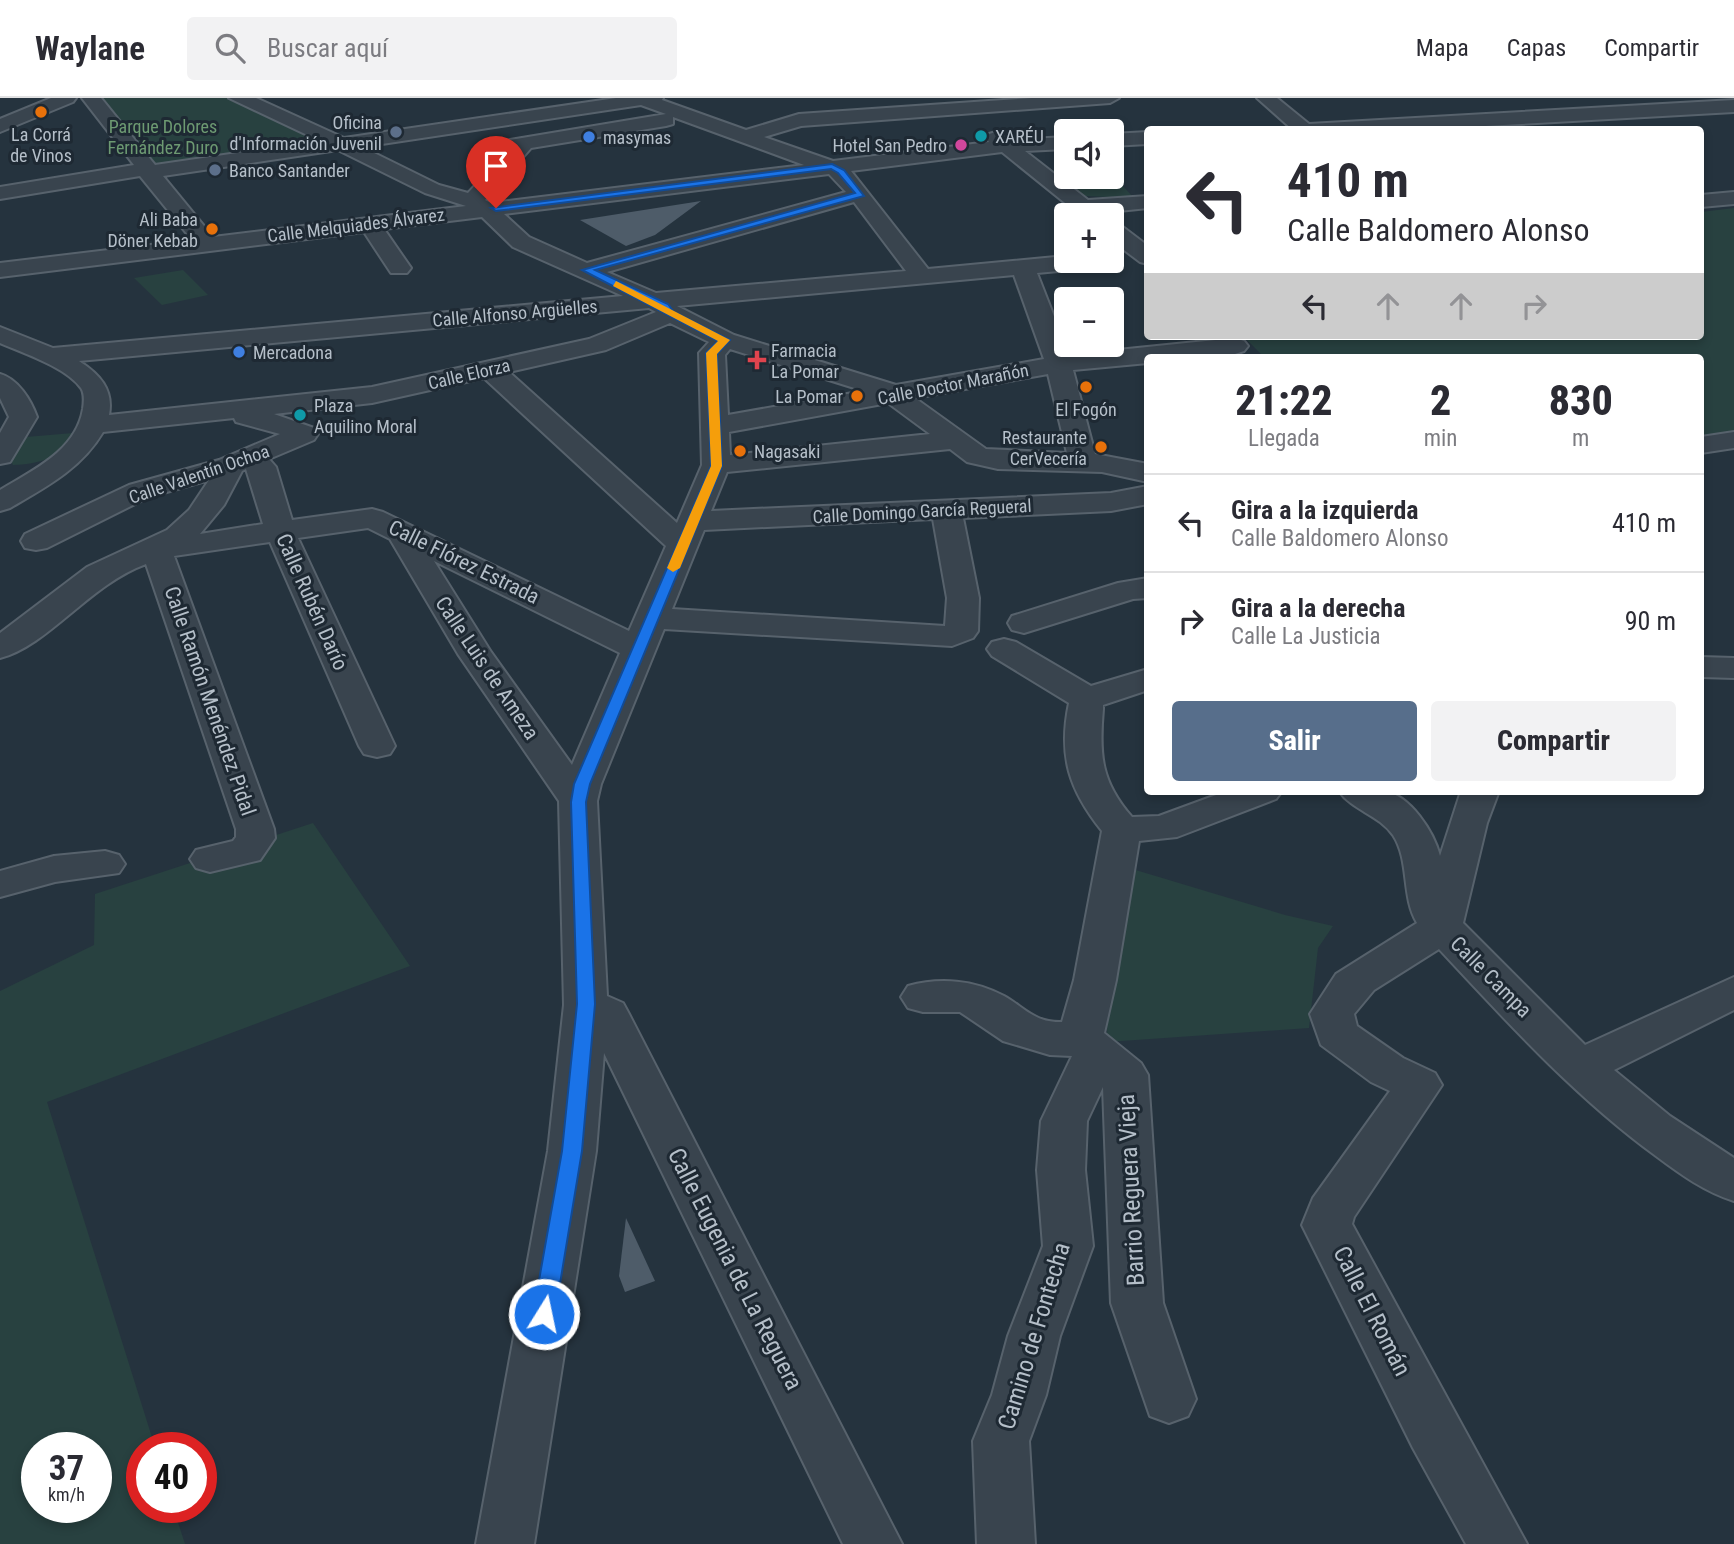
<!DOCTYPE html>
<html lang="es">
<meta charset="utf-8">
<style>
:root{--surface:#fff;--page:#f2f2f3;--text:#2b2b33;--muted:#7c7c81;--line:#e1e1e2;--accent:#576e8b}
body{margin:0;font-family:"Roboto Condensed",sans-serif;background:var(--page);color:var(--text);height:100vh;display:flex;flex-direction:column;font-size:26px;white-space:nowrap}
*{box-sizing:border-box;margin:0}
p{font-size:23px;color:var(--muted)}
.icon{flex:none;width:38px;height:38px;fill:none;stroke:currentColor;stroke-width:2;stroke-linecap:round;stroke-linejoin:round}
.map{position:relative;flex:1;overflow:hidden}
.sheet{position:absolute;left:1144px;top:256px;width:560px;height:441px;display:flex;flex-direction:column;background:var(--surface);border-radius:7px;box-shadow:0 4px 10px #0003}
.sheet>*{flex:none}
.banner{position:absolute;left:1144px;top:28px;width:560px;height:214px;border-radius:7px;box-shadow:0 4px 10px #0003;background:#fff;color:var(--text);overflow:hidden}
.buttons{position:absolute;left:1054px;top:21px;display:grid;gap:14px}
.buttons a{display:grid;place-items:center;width:70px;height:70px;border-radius:7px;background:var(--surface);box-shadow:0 4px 10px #0003;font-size:35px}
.speed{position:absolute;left:21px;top:1334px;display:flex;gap:14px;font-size:35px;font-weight:700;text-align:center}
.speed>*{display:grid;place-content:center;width:91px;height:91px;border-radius:50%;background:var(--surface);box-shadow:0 4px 10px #0003;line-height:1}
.speed small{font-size:18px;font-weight:400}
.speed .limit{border:10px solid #d22;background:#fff;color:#111}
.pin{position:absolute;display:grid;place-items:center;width:60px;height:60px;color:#fff;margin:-72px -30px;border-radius:50% 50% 50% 0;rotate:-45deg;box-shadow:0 0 7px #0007}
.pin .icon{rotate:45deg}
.me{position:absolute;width:77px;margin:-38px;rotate:10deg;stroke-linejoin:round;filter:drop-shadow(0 0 5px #0008)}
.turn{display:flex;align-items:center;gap:24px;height:147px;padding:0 28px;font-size:32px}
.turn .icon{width:91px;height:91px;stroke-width:2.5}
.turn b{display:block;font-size:49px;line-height:60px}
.lanes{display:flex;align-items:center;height:66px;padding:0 28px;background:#0003;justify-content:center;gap:35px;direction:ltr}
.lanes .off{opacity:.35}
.eta{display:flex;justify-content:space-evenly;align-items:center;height:119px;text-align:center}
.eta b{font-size:42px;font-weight:800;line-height:49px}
.primary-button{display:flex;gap:14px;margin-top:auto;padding:14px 28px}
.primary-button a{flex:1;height:80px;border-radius:7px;background:var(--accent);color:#fff;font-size:28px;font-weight:800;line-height:80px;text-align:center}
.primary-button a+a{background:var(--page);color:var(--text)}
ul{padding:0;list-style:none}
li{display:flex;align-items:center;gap:21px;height:98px;padding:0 28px;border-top:2px solid var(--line)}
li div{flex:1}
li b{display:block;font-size:26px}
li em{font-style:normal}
header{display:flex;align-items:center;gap:42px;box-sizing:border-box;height:98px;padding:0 35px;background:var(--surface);border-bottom:2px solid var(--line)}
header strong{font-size:33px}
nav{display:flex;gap:38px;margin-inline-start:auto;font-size:24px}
.search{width:490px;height:63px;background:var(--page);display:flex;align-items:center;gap:18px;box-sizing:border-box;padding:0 24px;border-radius:7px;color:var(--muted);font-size:26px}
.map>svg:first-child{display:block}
</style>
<header>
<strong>Waylane</strong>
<div class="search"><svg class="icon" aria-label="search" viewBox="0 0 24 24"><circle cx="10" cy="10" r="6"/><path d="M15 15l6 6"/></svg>Buscar aquí</div>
<nav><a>Mapa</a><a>Capas</a><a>Compartir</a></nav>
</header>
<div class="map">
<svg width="1734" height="1446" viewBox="0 0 1734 1446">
<rect width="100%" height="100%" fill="#25333e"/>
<g fill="#284140" fill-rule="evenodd">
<polygon points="91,0 238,0 339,46 148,74"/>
<polygon points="1111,67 1125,83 1119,84 1134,100 1084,98 1050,72 1066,72 1066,79 1111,79"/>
<polygon points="1734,110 1734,335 1701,341 1701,259 1264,259 1243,238 1701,238 1701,114"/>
<polygon points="183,172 208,197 162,207 134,180"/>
<path d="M 73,335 C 64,361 37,366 13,367 L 11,363 L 26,339 Z"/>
<path d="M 313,725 L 410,868 L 47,1004 L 155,1349 L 142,1349 L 142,1409 L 173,1409 L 185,1446 L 0,1446 L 0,893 L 94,847 L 95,796 ZM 37,1349 L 96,1349 L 96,1409 L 37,1409 Z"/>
<polygon points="1129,770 1285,817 1333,828 1318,850 1309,930 1107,944 1108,856"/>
</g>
<g fill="#4e5c69">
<polygon points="701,103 655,137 626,148 580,122"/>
<polygon points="626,1120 655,1183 625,1194 619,1178"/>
</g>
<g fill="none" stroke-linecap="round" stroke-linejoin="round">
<g stroke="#57626c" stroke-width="4">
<g id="minor">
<polygon points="51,0 76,0 73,4 0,34 0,21"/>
<path d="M 82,0 L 101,0 L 155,67 L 320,43 L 229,0 L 256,0 L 344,40 L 616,0 L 663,0 L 662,2 L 746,32 L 799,16 L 1032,0 L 1119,0 L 1110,5 L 801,28 L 764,39 L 833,63 L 989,44 L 986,40 L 989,36 L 996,34 L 1010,42 L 1066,39 L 1066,51 L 1025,53 L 1088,102 L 1148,98 L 1148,110 L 1080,117 L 1002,54 L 851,73 L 928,171 L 1066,158 L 1066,163 L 1102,163 L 1099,168 L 1091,170 L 1037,175 L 1069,257 L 1235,240 L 1244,243 L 1248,248 L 1244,253 L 1235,256 L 1148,259 L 1148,265 L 1073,272 L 1095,356 L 1148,366 L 1148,384 L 1102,374 L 998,371 L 967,364 L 950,351 L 727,374 L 711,413 L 1111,395 L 1148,388 L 1148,406 L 1111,413 L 963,420 L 979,500 L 978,533 L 973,540 L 952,548 L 664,531 L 601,686 L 597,703 L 607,898 L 623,905 L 629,916 L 902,1446 L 843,1446 L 604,955 L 596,1053 L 534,1446 L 476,1446 L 548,1053 L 564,907 L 559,703 L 458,556 L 390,441 L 368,430 L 298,440 L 395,648 L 390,656 L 377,659 L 364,656 L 359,648 L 270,444 L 174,458 L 274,731 L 275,740 L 260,762 L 210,774 L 196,770 L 190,761 L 196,752 L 233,743 L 236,739 L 236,731 L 146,466 C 90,486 48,548 0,560 L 0,535 L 87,469 L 167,432 L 189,412 L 209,382 L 149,399 L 47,450 L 36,452 L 25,450 L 21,443 L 25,436 L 129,387 L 219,362 L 280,336 L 236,324 L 234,320 L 103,334 C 81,371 46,389 10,410 L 0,413 L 0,392 C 33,372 76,353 83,311 C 84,304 85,296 81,290 C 66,269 23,255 0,245 L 0,229 L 53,250 L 623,198 L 513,149 L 482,119 L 384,131 L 411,170 L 407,175 L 391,175 L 364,134 L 0,179 L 0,165 L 192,142 L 140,78 L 0,101 L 0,89 L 134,67 ZM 641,7 L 666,16 L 510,42 L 507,46 L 510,50 L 468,95 L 439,87 L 362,49 ZM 673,19 L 804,67 L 491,105 L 485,102 L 531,50 L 666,28 L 673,26 ZM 338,52 L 425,95 L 466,108 L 213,139 L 163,78 ZM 829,76 L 846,94 L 587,165 L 529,139 L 504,116 ZM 854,104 L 906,173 L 656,195 L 607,174 ZM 1014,177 L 1044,261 L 896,287 L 734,237 L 677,208 ZM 649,210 L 656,214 L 589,241 L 372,289 L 109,317 C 114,291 99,276 79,263 ZM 670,225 L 709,244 L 699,255 L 702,367 L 677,425 L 509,274 L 606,252 ZM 730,251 L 864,293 L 728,317 L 725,257 ZM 1048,276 L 1067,355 L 986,351 L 915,300 ZM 484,280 L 666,448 L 629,533 L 383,414 L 372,411 L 292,422 L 276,369 L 269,361 L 314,342 L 318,336 L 314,330 L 274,316 L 372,305 ZM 888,305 L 930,336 L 730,357 L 729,334 ZM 246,371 L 263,426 L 200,436 L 224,407 L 242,373 ZM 933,421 L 947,500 L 945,528 L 672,511 L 704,432 ZM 434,463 L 620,555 L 572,667 L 491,554 Z"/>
<polygon points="1257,0 1277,0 1309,26 1734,2 1734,14 1413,32 1293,32"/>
<polygon points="1148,34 1148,46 1111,48 1111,36"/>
<polygon points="1734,94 1734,106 1701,109 1701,97"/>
<polygon points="1111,124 1119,126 1148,148 1148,166 1140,164 1111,142"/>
<path d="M 0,276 C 18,281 31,302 37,319 L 10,364 L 0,366 L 0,335 L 9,319 L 0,300 Z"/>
<polygon points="1734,334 1734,350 1701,355 1701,339"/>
<polygon points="1148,480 1148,500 1133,501 1024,535 1012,532 1008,525 1012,518 1118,485"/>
<path d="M 1004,541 L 1016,544 L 1091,588 L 1148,571 L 1148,592 L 1103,607 L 1103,611 C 1099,657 1101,684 1132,719 L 1159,718 L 1227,693 L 1282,693 L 1276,701 L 1177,739 L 1139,743 L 1116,882 L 1104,935 L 1141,965 L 1148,977 L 1163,1205 L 1196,1301 L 1188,1318 L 1169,1325 L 1150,1318 L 1111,1205 L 1103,989 L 1087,1023 L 1085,1072 L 1093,1148 L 1060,1238 L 1046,1297 L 1029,1343 L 1035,1446 L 977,1446 L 973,1343 L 992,1297 L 1008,1238 L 1043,1148 L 1037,1072 L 1041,1023 L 1072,958 L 1050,957 L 1003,943 L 960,914 L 923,914 L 908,910 L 901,899 L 908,888 C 940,879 974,882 1004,898 C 1025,910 1035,925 1062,924 L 1074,882 L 1102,733 C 1069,692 1058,658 1069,605 L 992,558 L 987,551 L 992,544 Z"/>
<polygon points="1701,559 1734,560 1734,580 1701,579"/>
<path d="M 1339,693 C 1354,693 1370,691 1384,693 C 1410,697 1434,734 1440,758 L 1461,693 L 1499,693 L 1487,725 L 1463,825 L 1585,947 L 1734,879 L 1734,912 L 1614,972 L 1670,1018 L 1734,1060 L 1734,1103 C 1705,1094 1680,1076 1656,1058 C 1575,999 1507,924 1439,851 L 1374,892 L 1354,916 L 1357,928 L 1403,960 L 1435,975 L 1442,987 L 1354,1119 L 1352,1126 L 1527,1446 L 1466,1446 L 1413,1350 L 1302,1127 L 1313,1100 L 1390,993 L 1371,984 L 1321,947 L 1310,916 L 1336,876 L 1417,825 C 1401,798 1410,763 1393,737 C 1379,717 1352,712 1339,693 Z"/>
<polygon points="105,753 119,757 125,766 119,775 55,784 0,799 0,773 54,758"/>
</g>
</g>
<use href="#minor" fill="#39444e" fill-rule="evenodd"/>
</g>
<polygon fill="#1a73e8" stroke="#114b97" stroke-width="2" points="832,66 844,72 864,98 595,172 668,206 674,214 730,242 717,256 722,368 590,686 586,704 595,906 582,1053 555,1216 552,1222 544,1225 536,1222 533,1216 562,1053 577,906 571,704 574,686 711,368 706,255 718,243 582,172 855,95 838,75 831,71 496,113 491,110"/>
<polygon fill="#f59e0b" points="616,183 730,242 717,256 722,368 680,470 673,474 667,470 711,368 706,255 718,243 613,188"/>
<g fill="#e8710a" stroke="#1e2933" stroke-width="2.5">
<circle cx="41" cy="14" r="7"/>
<circle cx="212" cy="131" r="7"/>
<circle cx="1086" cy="289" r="7"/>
<circle cx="857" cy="298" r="7"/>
<circle cx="1101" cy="349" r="7"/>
<circle cx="740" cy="353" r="7"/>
</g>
<g fill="#5c6f8a" stroke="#1e2933" stroke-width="2.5">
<circle cx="396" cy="34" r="7"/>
<circle cx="215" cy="72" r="7"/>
</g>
<g fill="#0f9aa8" stroke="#1e2933" stroke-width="2.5">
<circle cx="981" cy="38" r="7"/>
<circle cx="300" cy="317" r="7"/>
</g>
<g fill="#3f7fe0" stroke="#1e2933" stroke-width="2.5">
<circle cx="589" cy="39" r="7"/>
<circle cx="239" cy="254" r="7"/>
</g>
<circle fill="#d1479c" stroke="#1e2933" stroke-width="2.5" cx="961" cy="47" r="7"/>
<path fill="#e0444e" stroke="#1e2933" stroke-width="2.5" d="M753.5 251.5h7v7h7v7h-7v7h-7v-7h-7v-7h7z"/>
<g text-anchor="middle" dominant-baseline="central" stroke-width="6" stroke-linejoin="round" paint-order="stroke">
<g font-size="18" fill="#b5bfc9" stroke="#1e2933" text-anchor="start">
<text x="382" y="24" text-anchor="end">Oficina<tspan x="382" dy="21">d'Información Juvenil</tspan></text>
<text x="41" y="36" text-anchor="middle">La Corrá<tspan x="41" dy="21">de Vinos</tspan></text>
<text x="995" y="38">XARÉU</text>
<text x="603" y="39">masymas</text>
<text x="947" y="47" text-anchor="end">Hotel San Pedro</text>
<text x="229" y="72">Banco Santander</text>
<text x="198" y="121" text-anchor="end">Ali Baba<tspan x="198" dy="21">Döner Kebab</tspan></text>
<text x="771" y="252">Farmacia<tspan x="771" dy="21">La Pomar</tspan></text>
<text x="253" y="254">Mercadona</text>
<text x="843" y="298" text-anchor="end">La Pomar</text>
<text x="314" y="307">Plaza<tspan x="314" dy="21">Aquilino Moral</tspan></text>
<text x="1086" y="311" text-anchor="middle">El Fogón</text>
<text x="1087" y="339" text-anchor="end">Restaurante<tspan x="1087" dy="21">CerVecería</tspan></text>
<text x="754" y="353">Nagasaki</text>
</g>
<g font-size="18" fill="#6d9a72" stroke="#1e2933">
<text x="163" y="28">Parque Dolores<tspan x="163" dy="21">Fernández Duro</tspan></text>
</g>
<g font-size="18" fill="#b5bfc9" stroke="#1e2933">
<text transform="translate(356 127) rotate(-7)">Calle Melquiades Álvarez</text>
<text transform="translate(515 215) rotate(-5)">Calle Alfonso Argüelles</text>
<text transform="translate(469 276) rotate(-13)">Calle Elorza</text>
<text transform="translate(953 286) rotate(-11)">Calle Doctor Marañón</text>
<text transform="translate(199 376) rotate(-19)">Calle Valentín Ochoa</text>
<text transform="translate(922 413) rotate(-3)">Calle Domingo García Regueral</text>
</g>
<g font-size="21" fill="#b5bfc9" stroke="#1e2933">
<text transform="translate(464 464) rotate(26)">Calle Flórez Estrada</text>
<text transform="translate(312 504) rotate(66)">Calle Rubén Darío</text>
<text transform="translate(487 570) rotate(56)">Calle Luis de Ameza</text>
<text transform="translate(210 603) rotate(71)">Calle Ramón Menéndez Pidal</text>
<text transform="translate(1491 879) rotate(45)">Calle Campa</text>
</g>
<g font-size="24" fill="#b5bfc9" stroke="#1e2933">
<text transform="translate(1131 1092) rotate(-93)">Barrio Reguera Vieja</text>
<text transform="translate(735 1171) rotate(63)">Calle Eugenia de La Reguera</text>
<text transform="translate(1372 1213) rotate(63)">Calle El Román</text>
<text transform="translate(1034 1238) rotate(-73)">Camino de Fontecha</text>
</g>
</g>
</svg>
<div class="buttons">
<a><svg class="icon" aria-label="sound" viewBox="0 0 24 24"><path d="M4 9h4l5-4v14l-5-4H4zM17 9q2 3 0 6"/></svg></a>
<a>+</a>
<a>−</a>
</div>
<div class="speed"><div>37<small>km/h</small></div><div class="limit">40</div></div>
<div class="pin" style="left:496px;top:110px;background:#d93025"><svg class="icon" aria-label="arrive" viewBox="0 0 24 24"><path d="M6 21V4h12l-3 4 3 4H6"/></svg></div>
<svg class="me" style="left:544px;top:1216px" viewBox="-20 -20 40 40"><circle r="17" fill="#1a73e8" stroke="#fff" stroke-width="3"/><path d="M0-11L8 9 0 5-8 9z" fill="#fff"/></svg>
<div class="banner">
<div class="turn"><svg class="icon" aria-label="left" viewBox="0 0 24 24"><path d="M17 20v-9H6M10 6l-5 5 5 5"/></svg><div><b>410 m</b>Calle Baldomero Alonso</div></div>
<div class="lanes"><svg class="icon" aria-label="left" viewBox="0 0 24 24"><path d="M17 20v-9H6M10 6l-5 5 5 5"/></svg><svg class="icon off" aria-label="ahead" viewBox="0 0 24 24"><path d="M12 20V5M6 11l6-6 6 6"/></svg><svg class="icon off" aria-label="ahead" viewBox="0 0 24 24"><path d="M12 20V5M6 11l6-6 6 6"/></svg><svg class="icon off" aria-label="right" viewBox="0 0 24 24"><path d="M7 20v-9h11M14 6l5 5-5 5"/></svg></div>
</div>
<section class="sheet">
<div class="eta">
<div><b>21:22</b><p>Llegada</p></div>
<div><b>2</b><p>min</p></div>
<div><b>830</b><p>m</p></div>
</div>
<ul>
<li><svg class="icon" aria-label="left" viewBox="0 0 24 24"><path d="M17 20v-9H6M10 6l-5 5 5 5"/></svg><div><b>Gira a la izquierda</b><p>Calle Baldomero Alonso</p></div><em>410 m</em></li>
<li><svg class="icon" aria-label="right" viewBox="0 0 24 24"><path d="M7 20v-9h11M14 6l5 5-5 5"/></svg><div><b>Gira a la derecha</b><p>Calle La Justicia</p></div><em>90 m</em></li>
</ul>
<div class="primary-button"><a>Salir</a><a>Compartir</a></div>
</section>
</div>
